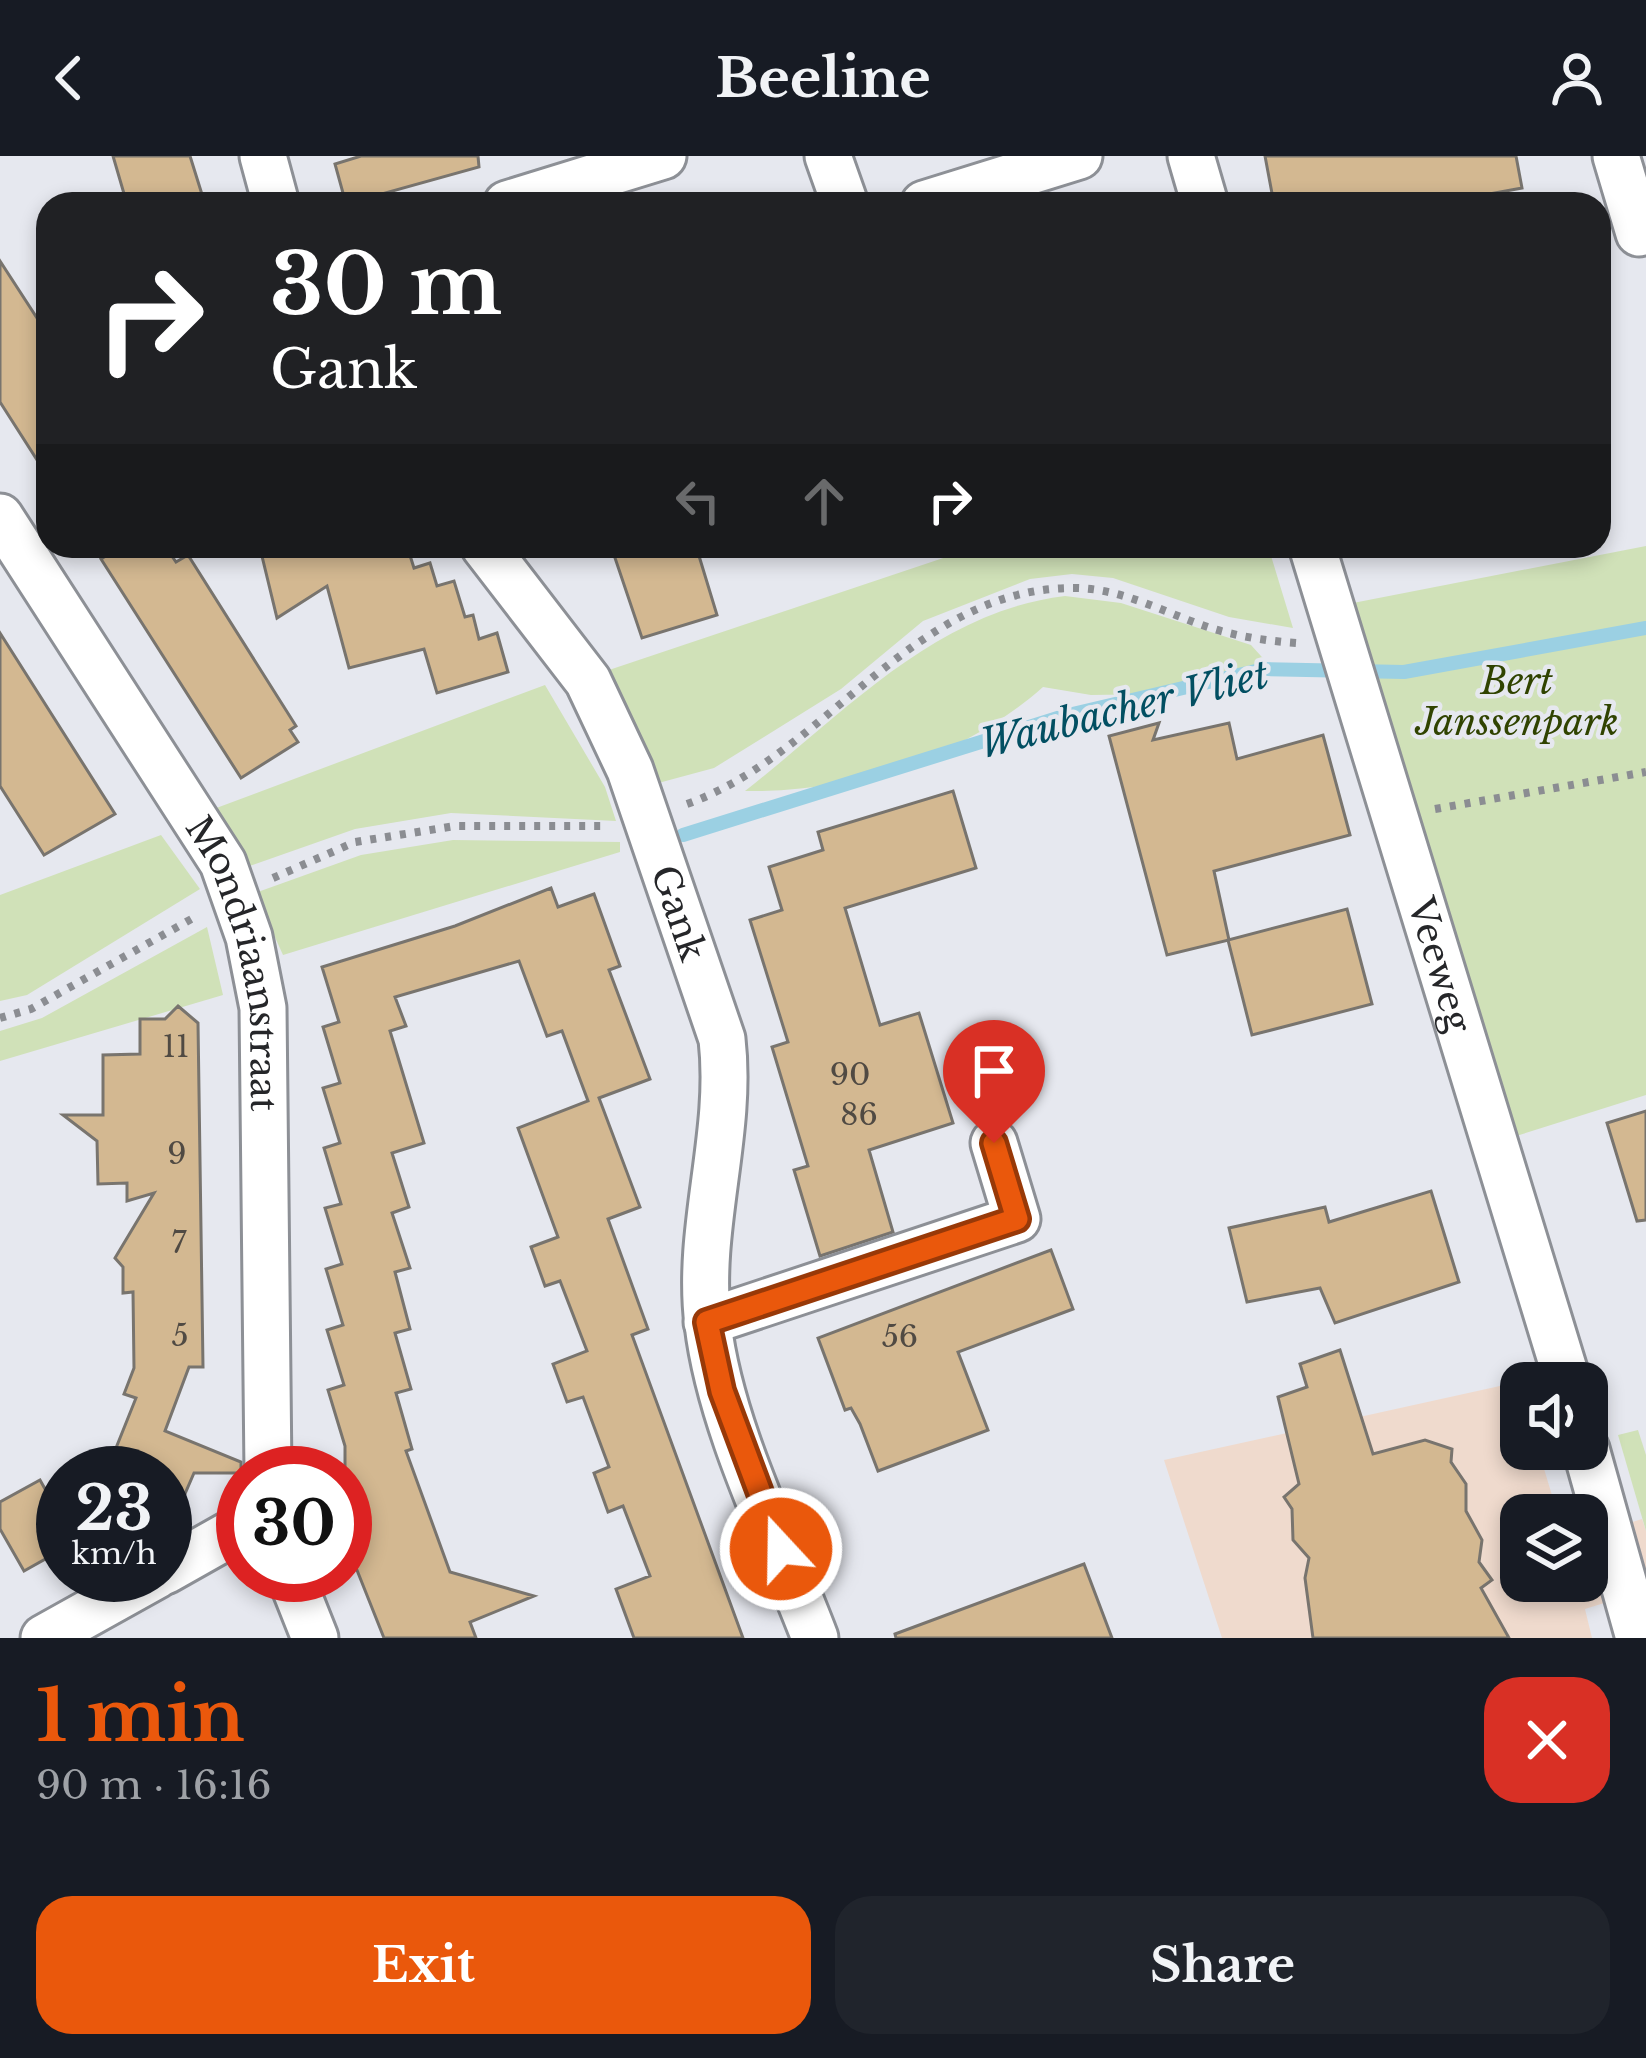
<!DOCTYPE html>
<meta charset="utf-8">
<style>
:root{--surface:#171b24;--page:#20242c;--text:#f1f3f6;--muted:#9ea1a6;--accent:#ea580c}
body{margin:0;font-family:"Libre Baskerville",serif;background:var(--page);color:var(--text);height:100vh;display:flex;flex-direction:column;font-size:45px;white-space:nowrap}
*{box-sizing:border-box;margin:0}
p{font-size:39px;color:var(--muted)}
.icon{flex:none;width:66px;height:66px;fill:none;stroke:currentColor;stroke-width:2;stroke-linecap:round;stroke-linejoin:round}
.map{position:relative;height:1482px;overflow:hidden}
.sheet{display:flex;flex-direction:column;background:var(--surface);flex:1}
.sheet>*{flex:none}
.hud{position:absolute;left:36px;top:36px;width:1575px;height:366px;border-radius:36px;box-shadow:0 6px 18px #0003;background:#202124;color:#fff;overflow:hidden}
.fabs{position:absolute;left:1500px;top:1206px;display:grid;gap:24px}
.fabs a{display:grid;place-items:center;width:108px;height:108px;border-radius:24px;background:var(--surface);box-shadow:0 6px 18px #0003;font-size:60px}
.speed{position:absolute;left:36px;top:1290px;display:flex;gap:24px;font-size:60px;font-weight:700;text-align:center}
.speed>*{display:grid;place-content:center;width:156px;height:156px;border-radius:50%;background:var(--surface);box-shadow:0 6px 18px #0003;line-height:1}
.speed small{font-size:30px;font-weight:400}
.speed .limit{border:18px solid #d22;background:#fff;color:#111}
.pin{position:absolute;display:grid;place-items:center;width:102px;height:102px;color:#fff;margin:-123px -51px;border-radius:50% 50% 50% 0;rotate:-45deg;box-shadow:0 0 12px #0007}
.pin .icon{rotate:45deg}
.me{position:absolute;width:132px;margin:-66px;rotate:339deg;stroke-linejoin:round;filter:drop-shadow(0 0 9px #0008)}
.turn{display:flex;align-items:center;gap:42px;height:252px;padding:0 36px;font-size:54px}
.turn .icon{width:156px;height:156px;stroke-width:2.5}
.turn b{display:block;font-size:84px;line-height:102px}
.lanes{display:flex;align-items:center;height:114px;padding:0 36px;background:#0003;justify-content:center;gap:60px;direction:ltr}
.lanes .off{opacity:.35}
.round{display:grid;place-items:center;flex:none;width:126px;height:126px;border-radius:36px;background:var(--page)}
.summary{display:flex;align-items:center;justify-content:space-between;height:204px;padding:0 36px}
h1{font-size:72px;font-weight:700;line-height:90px;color:var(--accent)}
.primary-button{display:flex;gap:24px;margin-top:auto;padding:24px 36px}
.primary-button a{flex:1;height:138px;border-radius:36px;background:var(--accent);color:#fff;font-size:48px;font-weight:700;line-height:138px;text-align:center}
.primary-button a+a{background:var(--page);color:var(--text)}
header{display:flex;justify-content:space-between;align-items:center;height:156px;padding:0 36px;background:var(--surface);font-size:54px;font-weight:700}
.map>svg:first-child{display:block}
</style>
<header><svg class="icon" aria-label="back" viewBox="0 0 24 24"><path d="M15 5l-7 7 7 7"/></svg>Beeline<svg class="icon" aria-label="person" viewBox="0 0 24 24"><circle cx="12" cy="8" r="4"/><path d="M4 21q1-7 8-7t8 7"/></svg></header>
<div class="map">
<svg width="1646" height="1482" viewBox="0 0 1646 1482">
<rect width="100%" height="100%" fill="#e6e8ef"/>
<polygon fill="#efdacd" points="1518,1226 1521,1293 1538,1293 1558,1359 1521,1359 1521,1425 1587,1425 1587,1380 1642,1363 1646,1375 1646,1434 1585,1453 1592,1482 1222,1482 1164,1304"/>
<g fill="#d0e1b8">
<polygon points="979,390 1268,390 1293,472 1229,461 1113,422 1072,418 1030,423 923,465 841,533 714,612 651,629 606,515"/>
<polygon points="1646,390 1646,939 1513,981 1353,447"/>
<path d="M 1065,440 L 1121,447 L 1251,489 L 1270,510 L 1159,538 L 1091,539 L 1043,531 C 964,601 850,637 745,635 C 844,558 934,456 1065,440 Z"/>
<polygon points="545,529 605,631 616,665 451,657 355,673 247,711 211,654"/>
<polygon points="161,679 200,733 27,839 0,845 0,739"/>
<polygon points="453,684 620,686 620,696 283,799 255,737 361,699"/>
<polygon points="207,771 223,839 0,905 0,875 42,862"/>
<polygon points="1638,1274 1646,1299 1646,1375 1618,1279"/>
</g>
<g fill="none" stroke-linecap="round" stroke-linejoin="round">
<polyline stroke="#9bd0e3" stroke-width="14" points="683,679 1064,560 1264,513 1404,516 1646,472"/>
</g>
<g fill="#d3b891" stroke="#78746e" stroke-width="3">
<polygon points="113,0 190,0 205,48 127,48"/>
<polygon points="361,0 478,0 479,11 346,48 335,8"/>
<polygon points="1265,0 1516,0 1522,32 1435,48 1274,48"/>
<polygon points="0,105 48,179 48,321 0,246"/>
<polygon points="122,390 165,390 176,406 188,399 296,570 290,574 298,586 241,622 101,403"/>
<polygon points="283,390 407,390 414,412 430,407 437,430 454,425 465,461 473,459 479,483 497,477 508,516 437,537 424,493 349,512 327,430 277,462 261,396"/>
<polygon points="611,390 696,390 717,459 642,482"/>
<polygon points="0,477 115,658 44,699 0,630"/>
<polygon points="1159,567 1153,584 1229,567 1237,603 1323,579 1350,679 1214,715 1229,784 1167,799 1109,580"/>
<polygon points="953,635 976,712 845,752 880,869 919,857 953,967 869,994 893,1076 820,1100 794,1014 808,1010 772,891 788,886 750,764 782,754 769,711 823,694 818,676"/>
<polygon points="551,732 558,751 594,738 620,810 609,814 650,923 599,942 640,1051 608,1063 648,1173 632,1179 743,1482 634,1482 616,1433 650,1420 623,1350 608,1356 594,1317 609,1311 583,1241 567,1246 553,1208 587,1195 560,1125 545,1130 531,1091 558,1081 518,972 588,945 562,875 547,880 519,805 395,841 406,870 390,875 424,987 392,997 409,1051 392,1057 410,1112 395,1116 410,1173 395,1177 411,1233 396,1237 412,1293 406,1295 450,1416 534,1440 470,1466 476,1482 384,1482 345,1384 345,1290 328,1234 344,1229 327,1174 343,1169 326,1113 342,1108 325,1052 341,1048 324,992 340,987 323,932 340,927 323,871 339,866 322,811 455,770"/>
<polygon points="1347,753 1372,848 1252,879 1228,784"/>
<polygon points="178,850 198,867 203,1211 189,1211 165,1275 241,1306 241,1317 194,1317 165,1384 165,1317 106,1317 136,1242 124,1238 134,1212 133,1136 123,1137 123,1111 115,1102 154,1037 127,1045 127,1027 98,1028 97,985 63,959 103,959 103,899 140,898 140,863 165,863"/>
<polygon points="1646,955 1646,1064 1637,1065 1607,967"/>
<polygon points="1431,1035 1459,1126 1335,1167 1320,1132 1247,1146 1229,1072 1325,1051 1329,1066"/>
<polygon points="1051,1094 1073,1153 958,1196 988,1274 878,1315 860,1268 851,1252 845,1254 818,1182"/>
<polygon points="1340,1194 1373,1298 1425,1284 1452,1293 1451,1306 1466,1328 1466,1355 1482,1384 1479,1406 1492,1424 1481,1432 1509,1482 1313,1482 1305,1422 1309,1402 1293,1384 1292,1353 1284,1341 1299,1328 1278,1241 1307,1231 1300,1208"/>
<polygon points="40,1324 63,1365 63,1393 24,1415 0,1373 0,1346"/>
<polygon points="1084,1408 1112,1482 896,1482 895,1478"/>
</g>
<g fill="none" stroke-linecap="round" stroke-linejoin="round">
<g stroke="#8d9096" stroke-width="51">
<g id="minor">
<polyline points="263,0 276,48"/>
<polyline points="828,0 845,48"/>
<polyline points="1191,0 1205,48"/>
<polyline points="1616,0 1639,77"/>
<polyline points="507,48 663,0"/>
<polyline points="924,48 1079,0"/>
<path id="s1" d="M 0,361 L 223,707 L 249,781 L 263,852 L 268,1317"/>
<path id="s2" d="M 484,390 L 588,525 L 630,614 L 722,883 C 733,978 696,1073 708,1168 C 720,1271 778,1384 815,1482"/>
<path id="s3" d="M 1312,390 L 1568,1227"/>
<polyline points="707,1166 1017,1063 994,987"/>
<polyline points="1586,1293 1639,1482"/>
<polyline points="165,1415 243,1371"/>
<polyline points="290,1419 315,1482"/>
<polyline points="44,1482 157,1419"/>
</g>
</g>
<g stroke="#8b8d92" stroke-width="8" stroke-dasharray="6 9" stroke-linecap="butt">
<path d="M 687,648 C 826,599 914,431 1074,432 C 1124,432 1168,459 1214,473 C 1241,481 1268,485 1296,487"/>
<polyline points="1435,653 1646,616"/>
<polyline points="273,722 355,686 455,670 603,670"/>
<polyline points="0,862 31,853 195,761"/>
</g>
<use href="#minor" stroke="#fff" stroke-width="45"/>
</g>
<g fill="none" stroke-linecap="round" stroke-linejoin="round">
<g stroke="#983908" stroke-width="30">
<polyline id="route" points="781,1393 722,1235 707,1166 1017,1063 994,987"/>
</g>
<use href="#route" stroke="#ea580c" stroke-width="21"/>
</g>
<g text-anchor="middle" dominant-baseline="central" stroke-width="9" stroke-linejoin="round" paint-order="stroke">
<g font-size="30" fill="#504a43">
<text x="176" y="890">11</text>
<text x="850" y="918">90</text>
<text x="859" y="958">86</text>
<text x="177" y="997">9</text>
<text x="179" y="1086">7</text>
<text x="180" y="1179">5</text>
<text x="900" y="1180">56</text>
</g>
<g font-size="36" font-style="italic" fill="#304300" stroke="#e6e8ef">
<text x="1517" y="525">Bert<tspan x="1517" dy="41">Janssenpark</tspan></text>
</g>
<g font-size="36" fill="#252629" stroke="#e6e8ef">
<text stroke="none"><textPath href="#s2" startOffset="420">Gank</textPath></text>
<text stroke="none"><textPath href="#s3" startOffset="438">Veeweg</textPath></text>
<text stroke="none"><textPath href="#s1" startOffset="513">Mondriaanstraat</textPath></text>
</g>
<g font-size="39" font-style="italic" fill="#024f62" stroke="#e6e8ef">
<text transform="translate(1124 553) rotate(-14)">Waubacher Vliet</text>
</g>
</g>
</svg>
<div class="fabs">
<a><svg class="icon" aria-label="sound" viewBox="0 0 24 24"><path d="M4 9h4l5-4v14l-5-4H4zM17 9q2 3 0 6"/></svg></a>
<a><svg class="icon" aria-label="layers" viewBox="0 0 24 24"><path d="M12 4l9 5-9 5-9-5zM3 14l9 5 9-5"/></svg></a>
</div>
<div class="speed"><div>23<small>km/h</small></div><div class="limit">30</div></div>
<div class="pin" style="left:994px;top:987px;background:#d93025"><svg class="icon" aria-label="arrive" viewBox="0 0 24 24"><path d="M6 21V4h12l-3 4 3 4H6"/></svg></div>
<svg class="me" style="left:781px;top:1393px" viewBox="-20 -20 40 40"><circle r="17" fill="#ea580c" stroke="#fff" stroke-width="3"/><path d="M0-11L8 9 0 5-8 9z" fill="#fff"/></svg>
<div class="hud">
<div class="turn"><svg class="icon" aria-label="right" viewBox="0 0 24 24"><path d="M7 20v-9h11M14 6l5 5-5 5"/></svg><div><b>30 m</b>Gank</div></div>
<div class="lanes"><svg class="icon off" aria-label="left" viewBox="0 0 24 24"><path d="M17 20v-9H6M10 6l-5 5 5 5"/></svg><svg class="icon off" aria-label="ahead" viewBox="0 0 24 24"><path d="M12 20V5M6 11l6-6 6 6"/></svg><svg class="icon" aria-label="right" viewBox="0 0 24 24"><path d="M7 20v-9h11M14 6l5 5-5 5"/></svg></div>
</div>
</div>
<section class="sheet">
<div class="summary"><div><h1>1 min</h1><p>90 m · 16:16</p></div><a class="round" style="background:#d93025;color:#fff"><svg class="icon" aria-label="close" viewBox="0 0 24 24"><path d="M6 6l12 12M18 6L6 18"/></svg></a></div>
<div class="primary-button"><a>Exit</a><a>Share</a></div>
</section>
